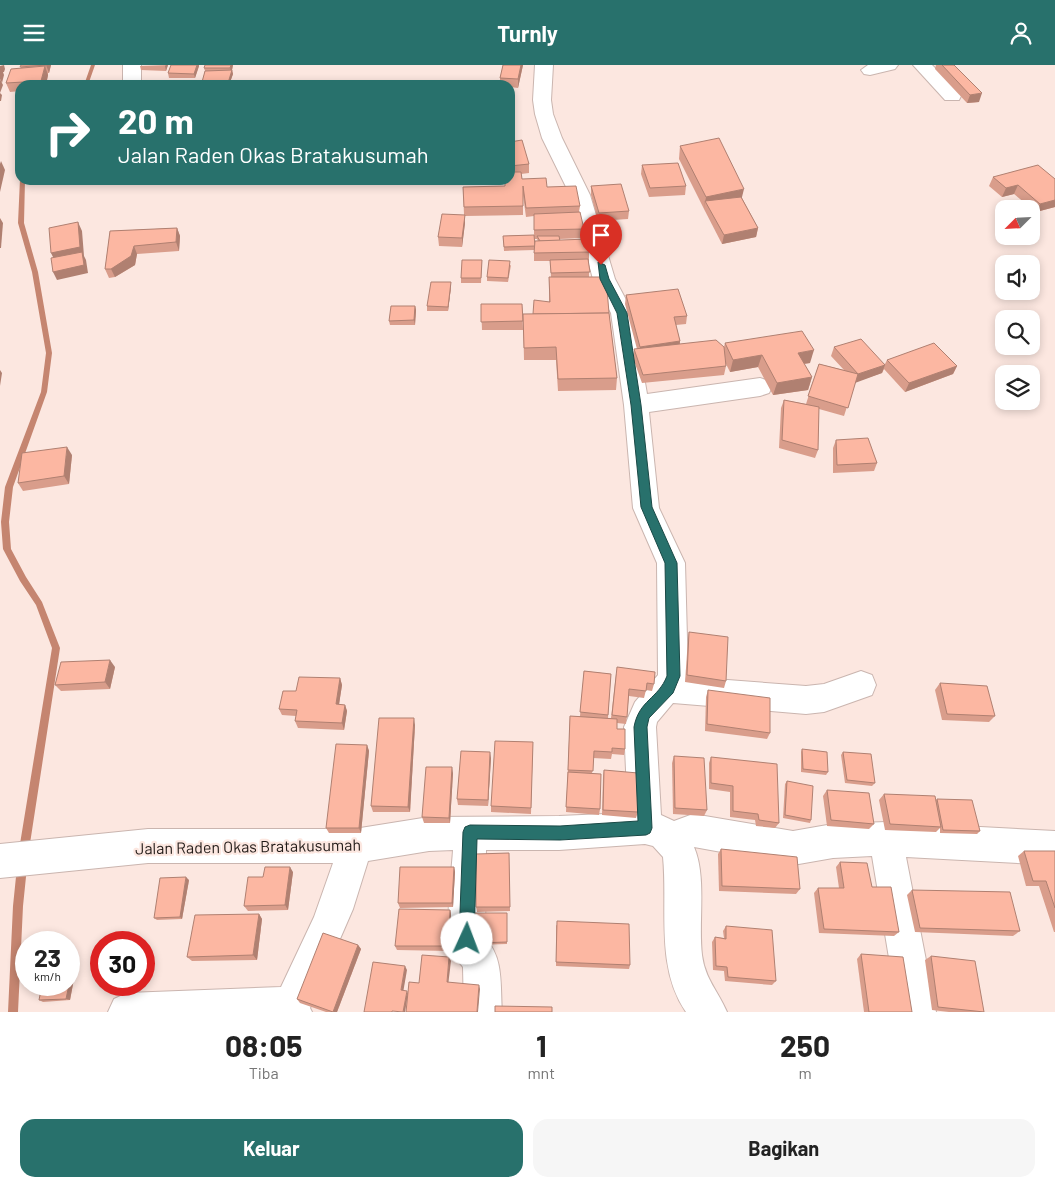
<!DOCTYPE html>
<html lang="id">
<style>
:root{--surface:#fff;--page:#f6f6f6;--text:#222;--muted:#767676;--accent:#28716c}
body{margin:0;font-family:Barlow,sans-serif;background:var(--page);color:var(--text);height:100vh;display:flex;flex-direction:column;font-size:19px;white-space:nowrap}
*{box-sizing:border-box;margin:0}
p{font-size:16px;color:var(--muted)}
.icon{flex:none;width:28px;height:28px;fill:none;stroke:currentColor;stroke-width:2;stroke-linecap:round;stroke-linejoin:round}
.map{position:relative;height:947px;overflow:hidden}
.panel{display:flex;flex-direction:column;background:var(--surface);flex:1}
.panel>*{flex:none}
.banner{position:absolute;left:15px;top:15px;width:500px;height:105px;border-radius:15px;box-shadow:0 2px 8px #0003;background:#28716c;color:#fff;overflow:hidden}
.needle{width:32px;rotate:246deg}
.controls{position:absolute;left:995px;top:135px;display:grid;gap:10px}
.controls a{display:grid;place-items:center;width:45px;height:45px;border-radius:10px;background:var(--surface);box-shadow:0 2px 8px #0003;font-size:25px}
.speed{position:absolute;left:15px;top:866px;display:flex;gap:10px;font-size:25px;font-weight:700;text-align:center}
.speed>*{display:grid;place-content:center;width:65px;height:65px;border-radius:50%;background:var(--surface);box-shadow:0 2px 8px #0003;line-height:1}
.speed small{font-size:12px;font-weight:400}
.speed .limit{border:8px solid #d22;background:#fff;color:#111}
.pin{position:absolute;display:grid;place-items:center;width:42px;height:42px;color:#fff;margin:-51px -21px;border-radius:50% 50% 50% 0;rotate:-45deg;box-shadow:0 0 5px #0007}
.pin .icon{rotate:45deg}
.me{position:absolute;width:55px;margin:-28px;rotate:2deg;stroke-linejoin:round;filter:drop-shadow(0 0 4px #0008)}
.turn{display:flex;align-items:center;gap:18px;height:105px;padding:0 20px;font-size:22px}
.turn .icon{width:65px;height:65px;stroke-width:2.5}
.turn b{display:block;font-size:35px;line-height:42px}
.eta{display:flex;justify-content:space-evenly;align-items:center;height:85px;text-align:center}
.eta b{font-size:30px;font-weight:700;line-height:35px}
.button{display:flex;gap:10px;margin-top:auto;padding:10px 20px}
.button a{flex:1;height:58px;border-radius:15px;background:var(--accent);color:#fff;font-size:20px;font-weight:700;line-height:58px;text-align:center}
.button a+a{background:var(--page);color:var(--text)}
header{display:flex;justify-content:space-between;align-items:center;height:65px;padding:0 20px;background:var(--accent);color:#fff;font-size:22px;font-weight:700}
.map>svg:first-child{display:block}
</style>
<header><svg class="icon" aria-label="menu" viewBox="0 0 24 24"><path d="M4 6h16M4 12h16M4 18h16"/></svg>Turnly<svg class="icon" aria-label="person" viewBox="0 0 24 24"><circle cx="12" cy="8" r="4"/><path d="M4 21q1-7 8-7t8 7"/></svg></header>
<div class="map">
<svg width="1055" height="947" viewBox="0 0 1055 947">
<rect width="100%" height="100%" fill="#fce7e0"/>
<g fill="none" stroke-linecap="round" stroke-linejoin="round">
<g fill="#c58570" fill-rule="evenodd">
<polygon points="91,0 95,0 88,20 84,20"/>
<polygon points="20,114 20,115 25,115 24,158 38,207 52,288 47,327 13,422 9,457 11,484 26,512 42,537 60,583 29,785 27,788 24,790 21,788 19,785 52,583 36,540 20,516 3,484 1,457 5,422 41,327 46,288 32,207 18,158"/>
<polygon points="22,797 25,799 27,802 23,841 18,947 8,947 13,841 17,802 19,799"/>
</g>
<g stroke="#cab5af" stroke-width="2">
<g id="minor">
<rect x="123" y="0" width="18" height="20"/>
<path d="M 535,0 L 553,0 L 551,35 L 553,49 L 562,73 L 590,130 L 615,214 L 633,248 L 647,329 L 760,313 L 769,316 L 772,322 L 769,328 L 760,331 L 649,347 L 659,443 L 685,498 L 688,612 L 806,621 L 824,619 L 861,606 L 872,610 L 876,620 L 872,630 L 824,647 L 806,649 L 673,638 L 657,657 L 656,662 L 661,750 L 674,756 L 693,749 L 793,766 L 833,759 L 886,757 L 1055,766 L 1055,800 L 906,792 L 936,947 L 898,947 L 872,791 L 833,793 L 793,800 L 694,782 C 707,812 698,857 702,890 C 705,914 718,926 727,947 L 686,947 C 655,902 668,843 663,792 L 653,781 L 645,779 L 559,785 L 486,785 L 485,873 C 504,893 500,920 502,947 L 464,947 L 463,902 C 440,876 451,819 453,785 L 429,786 L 368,796 L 353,844 L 310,943 L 312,947 L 108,947 L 114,934 L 127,928 L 281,922 L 314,852 L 333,798 L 148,798 L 0,813 L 0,779 L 148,764 L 354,764 L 429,752 L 559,751 L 628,748 L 624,662 L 635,637 L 658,610 L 657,498 L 633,443 L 624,340 L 611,248 L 593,214 L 570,130 L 542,73 L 535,49 L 533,35 Z"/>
<polygon points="868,0 898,0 895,4 870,10 864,9 861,5"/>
<polygon points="913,0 932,0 959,27 961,31 959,35 945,35"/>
</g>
</g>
<use href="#minor" fill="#fff" fill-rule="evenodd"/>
</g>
<g fill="#d99d8b" fill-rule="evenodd">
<polygon points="21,0 51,0 49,8 48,8 48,10 46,20 20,20 20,26 10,27 6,18 21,3"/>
<polygon points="168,0 166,6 141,5 140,1"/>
<polygon points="171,0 199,0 199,1 195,13 169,13 168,8"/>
<polygon points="233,0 232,5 233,9 229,20 203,20 202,17 205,6 204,3"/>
<polygon points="503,0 523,0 518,23 510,22 510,20 500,20 500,13"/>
<polygon points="936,0 954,0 979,37 967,38 935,4"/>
<path d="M 510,77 L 529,99 L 529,108 L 521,109 L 522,114 L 547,122 L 580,141 L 579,147 L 584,164 L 583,173 L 559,174 L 560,176 L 589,187 L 589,212 L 609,248 L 617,313 L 616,325 L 558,326 L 556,295 L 524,295 L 523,249 L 533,249 L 549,237 L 549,212 L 551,212 L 550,196 L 534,196 L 534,185 L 504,186 L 503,171 L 534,170 L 534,151 L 526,152 L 523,130 L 523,150 L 465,151 L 465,158 L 462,182 L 439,181 L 438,172 L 464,150 L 463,122 L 505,121 L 510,115 ZM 535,174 L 537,174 L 538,176 L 535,178 Z"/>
<polygon points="680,81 742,133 758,163 756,172 722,179 704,144 679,94"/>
<polygon points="642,100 686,121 685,130 649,132 641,109"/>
<polygon points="993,112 1055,114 1055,142 1036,147 1014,129 1002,132 989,121"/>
<polygon points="591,121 629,146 628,154 598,156 591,130"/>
<polygon points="177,163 180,171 179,186 137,189 135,200 115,212 109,213 105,204 110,166"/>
<polygon points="482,195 481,218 461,218 461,213"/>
<polygon points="511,200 508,217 487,216 487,212"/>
<polygon points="451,222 448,246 427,246 427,241"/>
<polygon points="626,230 687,251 686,259 676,260 680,276 680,279 724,282 725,278 810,298 804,299 812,312 808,325 773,330 758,302 730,307 726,299 726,301 724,310 642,318 633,293 634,284 637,284 625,239"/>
<polygon points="481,239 522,239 523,265 482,265"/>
<polygon points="415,241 416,245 415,260 390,260 389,256"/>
<polygon points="834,282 885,299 887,295 957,301 953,309 905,327 884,304 882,308 855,317 844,351 819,344 818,385 815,393 779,383 781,343 784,335 806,339 819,299 844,305 831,291"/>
<polygon points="836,375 877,398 874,406 833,408 833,383"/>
<polygon points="72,390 69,419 23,426 18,418"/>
<polygon points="689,567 726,616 724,623 685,617 688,574"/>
<polygon points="115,602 110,624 61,626 55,620"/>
<polygon points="584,606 611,609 608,653 611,653 616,609 654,619 652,626 646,625 644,633 629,631 626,659 617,658 617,664 625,684 624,690 612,689 611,694 593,693 592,709 600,744 599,750 566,747 570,651 580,651"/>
<polygon points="340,613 342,620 339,639 345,640 347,646 344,665 298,663 295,656 296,651 282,650 279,644 296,626"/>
<polygon points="940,618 995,651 989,657 942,655 935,625"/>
<polygon points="708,625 770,668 767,674 705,666 706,632"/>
<polygon points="415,660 410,747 373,747 371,741"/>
<polygon points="533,677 531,749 491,747 491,741"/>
<polygon points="367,680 369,686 361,768 329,768 326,763"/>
<polygon points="802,684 828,707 826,710 801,707 801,687"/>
<polygon points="843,687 875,718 872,721 845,718 841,690"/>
<polygon points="674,691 707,745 704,751 673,749 672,698"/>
<polygon points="711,692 779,758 775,763 756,761 755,755 730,752 730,727 709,724 709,698"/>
<polygon points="491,693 488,741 458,740 457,734"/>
<polygon points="604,705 638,747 636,753 602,750 603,711"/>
<polygon points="453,708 450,758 424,758 422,752"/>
<polygon points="787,716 811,755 810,758 783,753 785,719"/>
<polygon points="827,725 874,759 869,764 827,761 823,731"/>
<polygon points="884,729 936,735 937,734 980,766 977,769 940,768 940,763 936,767 885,765 879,735"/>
<polygon points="721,784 800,824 796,829 719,826 718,789"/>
<polygon points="1024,786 1055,786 1055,867 1054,867 1039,821 1026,821 1018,791"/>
<polygon points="509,788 510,846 477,847 476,842"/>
<polygon points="840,797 899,867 894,871 819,868 814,828 818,823 839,823 836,802"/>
<polygon points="454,802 455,807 453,842 400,843 398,838"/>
<polygon points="293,807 288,845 248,846 244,841 263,812"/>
<polygon points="189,815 182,854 157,855 154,853"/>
<polygon points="912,825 1020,866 1013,871 915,867 907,830"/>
<polygon points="450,845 451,849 450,886 397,885 395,881"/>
<polygon points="507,848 507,879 475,880 475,878"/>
<polygon points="259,849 262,854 257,895 192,896 187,892"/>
<polygon points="556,860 630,900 629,904 556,901"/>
<polygon points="726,861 776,916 772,920 725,916 724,906 713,905 712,877 715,872 724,873 723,866"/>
<polygon points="358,880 361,884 337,947 326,947 300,938 297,934"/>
<polygon points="861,889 912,947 864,947 857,894"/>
<polygon points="931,891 984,947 949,947 932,945 925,895"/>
<polygon points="74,896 77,898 70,935 43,937 39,935"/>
</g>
<g fill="#b08071">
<polygon points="4,0 5,4 4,7 3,7 4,10 2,18 0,14 0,1"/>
<polygon points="46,0 51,0 49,8"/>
<polygon points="166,0 168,0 166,6 165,1"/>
<polygon points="197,0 199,0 199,1 195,13 194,9"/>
<polygon points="231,0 233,0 232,5 233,9 229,20 228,20 228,18 231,8 230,3"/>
<polygon points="521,0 523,0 518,23 518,14"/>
<polygon points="45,1 48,10 46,20 43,20 41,16"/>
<polygon points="0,14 3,20 0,28 2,30 1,36 0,36"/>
<polygon points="982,28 979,37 967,38 970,30"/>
<polygon points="1,96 5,105 0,127 0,99"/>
<polygon points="1018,120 1014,129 1002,132 1006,123"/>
<polygon points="744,124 741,136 705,136 704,144 706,132"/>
<polygon points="1055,135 1055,142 1036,147 1040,139"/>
<polygon points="465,150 465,158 462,182 462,173"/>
<polygon points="0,153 3,158 1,183 0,183"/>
<polygon points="78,157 82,166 84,191 86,195 88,208 57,215 53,207 55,196 51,188"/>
<polygon points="177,163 180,171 179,186 176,177"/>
<polygon points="758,163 756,172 722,179 724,170"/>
<polygon points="134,181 137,189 135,200 115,212 111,204"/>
<polygon points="451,217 451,222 448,246 448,242"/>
<polygon points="415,241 416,245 415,260 414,255"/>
<polygon points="680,276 679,285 639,290 640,282"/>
<polygon points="814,285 810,298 794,300 798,288"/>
<polygon points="762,290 758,302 730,307 733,295"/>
<polygon points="885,300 882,308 855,318 858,309"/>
<polygon points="957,301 953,309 905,327 909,318"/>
<polygon points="0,305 2,308 0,321"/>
<polygon points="812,312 808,325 773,330 777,318"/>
<polygon points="67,382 72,390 69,419 64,411"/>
<polygon points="110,595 115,602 110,624 105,617"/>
<polygon points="340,613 342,620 338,646 336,639"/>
<polygon points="345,640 347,646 344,665 342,658"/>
<polygon points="414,653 415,660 410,747 408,742"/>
<polygon points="367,680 369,686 361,768 359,763"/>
<polygon points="490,687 491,693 488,741 488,735"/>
<polygon points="452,702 453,708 450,758 449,753"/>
<polygon points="290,802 293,807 288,845 285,840"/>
<polygon points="454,802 455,807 453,842 452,838"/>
<polygon points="186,812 189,815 182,854 180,852"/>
<polygon points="450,845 451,849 450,886 449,881"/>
<polygon points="259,849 262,854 257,895 253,890"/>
<polygon points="358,880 361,884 337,947 333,947"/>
<polygon points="449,892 451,896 448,921 447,917"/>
<polygon points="74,896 77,898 70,935 66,934"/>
<polygon points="405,901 407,905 403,928 401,925"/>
<polygon points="479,920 480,924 478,947 477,947"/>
<polygon points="407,926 408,929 405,947 403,947"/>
</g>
<g fill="#fcb7a2" stroke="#b08071">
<polygon points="21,0 46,0 20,2"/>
<polygon points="171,0 197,0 194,9 168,8"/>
<polygon points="205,0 231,0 230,3 204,3"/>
<polygon points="503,0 521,0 518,14 500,13"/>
<polygon points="942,0 954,0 982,28 970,30"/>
<polygon points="45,1 41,16 6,18 11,4"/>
<polygon points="232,5 228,18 202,17 205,6"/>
<polygon points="719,73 744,124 706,132 680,81"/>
<polygon points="522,75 529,99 510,101 510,77"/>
<polygon points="678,98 686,121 650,123 642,100"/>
<polygon points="1038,100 1055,114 1055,135 1040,139 1018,120 1006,123 993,112"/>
<polygon points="510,107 521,107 522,114 546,113 547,122 576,121 580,141 526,143 523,121 523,141 464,142 463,122 505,121 505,115 510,115"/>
<polygon points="621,119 629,146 599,148 591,121"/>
<polygon points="741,132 758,163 724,170 705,136"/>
<polygon points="580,147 584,164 534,165 534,149"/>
<polygon points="442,149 465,150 462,173 438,172"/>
<polygon points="78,157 80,182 51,188 49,163"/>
<polygon points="177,163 176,177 134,181 131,191 111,204 105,204 110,166"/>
<polygon points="534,170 535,181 504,182 503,171"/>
<polygon points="537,171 559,171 560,176 540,176"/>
<polygon points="588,174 589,187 534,188 535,176"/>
<polygon points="82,187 84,200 53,207 51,193"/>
<polygon points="588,194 590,207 551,208 550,195"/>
<polygon points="462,195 482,195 481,213 461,213"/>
<polygon points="489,195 510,196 508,213 487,212"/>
<polygon points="549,212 606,212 609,248 533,249 534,235 550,237"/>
<polygon points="431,217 451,217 448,242 427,241"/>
<polygon points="678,224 687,251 674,252 680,276 640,282 626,230"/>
<polygon points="481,239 522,239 523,256 481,257"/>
<polygon points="391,241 415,241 414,255 389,256"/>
<polygon points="609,248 617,313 558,314 556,282 524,283 523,249"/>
<polygon points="802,266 814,285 798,288 812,312 777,318 762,290 733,295 725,278"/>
<polygon points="861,274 885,300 858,309 848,343 808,331 819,299 858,309 834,282"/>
<polygon points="716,275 724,282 726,301 643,310 634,284"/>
<polygon points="934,278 957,301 909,318 887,295"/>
<polygon points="784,335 819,342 818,385 782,375"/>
<polygon points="868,373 877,398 837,400 836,375"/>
<polygon points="67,382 64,411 18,418 22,388"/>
<polygon points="689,567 728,572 726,616 687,610"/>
<polygon points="110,595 105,617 55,620 61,597"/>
<polygon points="617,602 655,607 654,619 647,618 646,626 629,624 627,652 612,650"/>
<polygon points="584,606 611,609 608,650 580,647"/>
<polygon points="299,612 340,613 336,639 345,640 342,658 295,656 297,645 279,644 283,626 296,626"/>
<polygon points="940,618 987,621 995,651 947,649"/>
<polygon points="708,625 770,633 770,668 707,659"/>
<polygon points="570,651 617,654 617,664 625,664 625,684 612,683 612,687 594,686 593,706 568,705"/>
<polygon points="379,653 414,653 408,742 371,741"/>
<polygon points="495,676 533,677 531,743 491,741"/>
<polygon points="336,679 367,680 359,763 326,763"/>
<polygon points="802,684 827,687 828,707 803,704"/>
<polygon points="461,686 490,687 488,735 457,734"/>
<polygon points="843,687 871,689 875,718 847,715"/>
<polygon points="674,691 704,693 707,745 675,743"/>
<polygon points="711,692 777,699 779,758 759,755 758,749 733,746 733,721 711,718"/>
<polygon points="426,702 452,702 449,753 422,752"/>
<polygon points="604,705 638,708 638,747 603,745"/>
<polygon points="568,707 601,709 600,744 566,742"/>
<polygon points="787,716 813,721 811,755 785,750"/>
<polygon points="827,725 869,728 874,759 831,755"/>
<polygon points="884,729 935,731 941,762 890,759"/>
<polygon points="937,734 972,735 980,766 943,765"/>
<polygon points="721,784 797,792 800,824 722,821"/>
<polygon points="1024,786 1055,786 1055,843 1046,816 1033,816"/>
<polygon points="509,788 510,842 476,842 476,789"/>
<polygon points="840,797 867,798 872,822 891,822 899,867 824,864 818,823 844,823"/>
<polygon points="265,802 290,802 285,840 244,841 248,812 263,812"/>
<polygon points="400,802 454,802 452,838 398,838"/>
<polygon points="186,812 180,852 154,853 160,813"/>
<polygon points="912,825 1010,827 1020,866 920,863"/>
<polygon points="399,844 450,845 449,881 395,881"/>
<polygon points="475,848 507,848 507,877 475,878"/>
<polygon points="259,849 253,890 187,892 195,850"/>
<polygon points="557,856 629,859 630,900 556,897"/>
<polygon points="726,861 772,865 776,916 728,912 727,902 716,901 715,872 726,874"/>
<polygon points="323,868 358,880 333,947 297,934"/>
<polygon points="861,889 903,892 912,947 869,947"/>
<polygon points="422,890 449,892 447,917 479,920 477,947 406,947 409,917 419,918"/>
<polygon points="931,891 975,896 984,947 938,942"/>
<polygon points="69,896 74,896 66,934 39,935 42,920 69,920"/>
<polygon points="373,897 405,901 401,925 407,926 403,947 392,946 392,947 364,947"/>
<polygon points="495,941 552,942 552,947 495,947"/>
</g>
<path fill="#28716c" stroke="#1a4946" d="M 598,197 L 605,200 L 609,214 L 627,248 L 641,340 L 652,442 L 677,498 L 680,611 L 673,628 L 649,653 L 647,662 L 652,763 L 650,768 L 646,770 L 560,775 L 477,774 L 474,874 L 472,879 L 467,881 L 461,879 L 459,874 L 463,767 L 465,762 L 470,760 L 560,761 L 638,756 L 634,662 C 639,635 658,634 667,611 L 665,498 L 641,442 L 631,340 L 617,248 L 600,214 Z"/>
<g text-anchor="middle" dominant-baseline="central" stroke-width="4.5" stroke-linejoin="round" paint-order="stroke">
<g font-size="16" fill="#211a17" stroke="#fce7e0">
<text transform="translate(248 781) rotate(-1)">Jalan Raden Okas Bratakusumah</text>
</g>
</g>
</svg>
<div class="controls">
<a><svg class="needle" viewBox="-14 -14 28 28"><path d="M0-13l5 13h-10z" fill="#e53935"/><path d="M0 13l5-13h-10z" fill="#767676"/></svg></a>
<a><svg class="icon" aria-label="sound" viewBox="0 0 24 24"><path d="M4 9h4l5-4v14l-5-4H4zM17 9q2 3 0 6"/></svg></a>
<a><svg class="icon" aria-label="search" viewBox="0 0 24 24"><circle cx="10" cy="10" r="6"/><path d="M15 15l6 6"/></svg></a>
<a><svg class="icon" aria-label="layers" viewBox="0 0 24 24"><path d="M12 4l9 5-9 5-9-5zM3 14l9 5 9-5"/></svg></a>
</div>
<div class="speed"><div>23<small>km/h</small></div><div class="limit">30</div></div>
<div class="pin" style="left:601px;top:200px;background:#d93025"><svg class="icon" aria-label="arrive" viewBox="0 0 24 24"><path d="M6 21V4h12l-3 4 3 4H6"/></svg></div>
<svg class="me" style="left:467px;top:874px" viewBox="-20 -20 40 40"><circle r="19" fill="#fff"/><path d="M0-13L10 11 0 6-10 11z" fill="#28716c"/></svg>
<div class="banner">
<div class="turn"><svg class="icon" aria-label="right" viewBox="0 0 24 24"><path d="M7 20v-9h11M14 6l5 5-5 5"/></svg><div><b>20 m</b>Jalan Raden Okas Bratakusumah</div></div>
</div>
</div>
<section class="panel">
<div class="eta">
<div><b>08:05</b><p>Tiba</p></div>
<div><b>1</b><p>mnt</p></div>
<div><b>250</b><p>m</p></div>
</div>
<div class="button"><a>Keluar</a><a>Bagikan</a></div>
</section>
